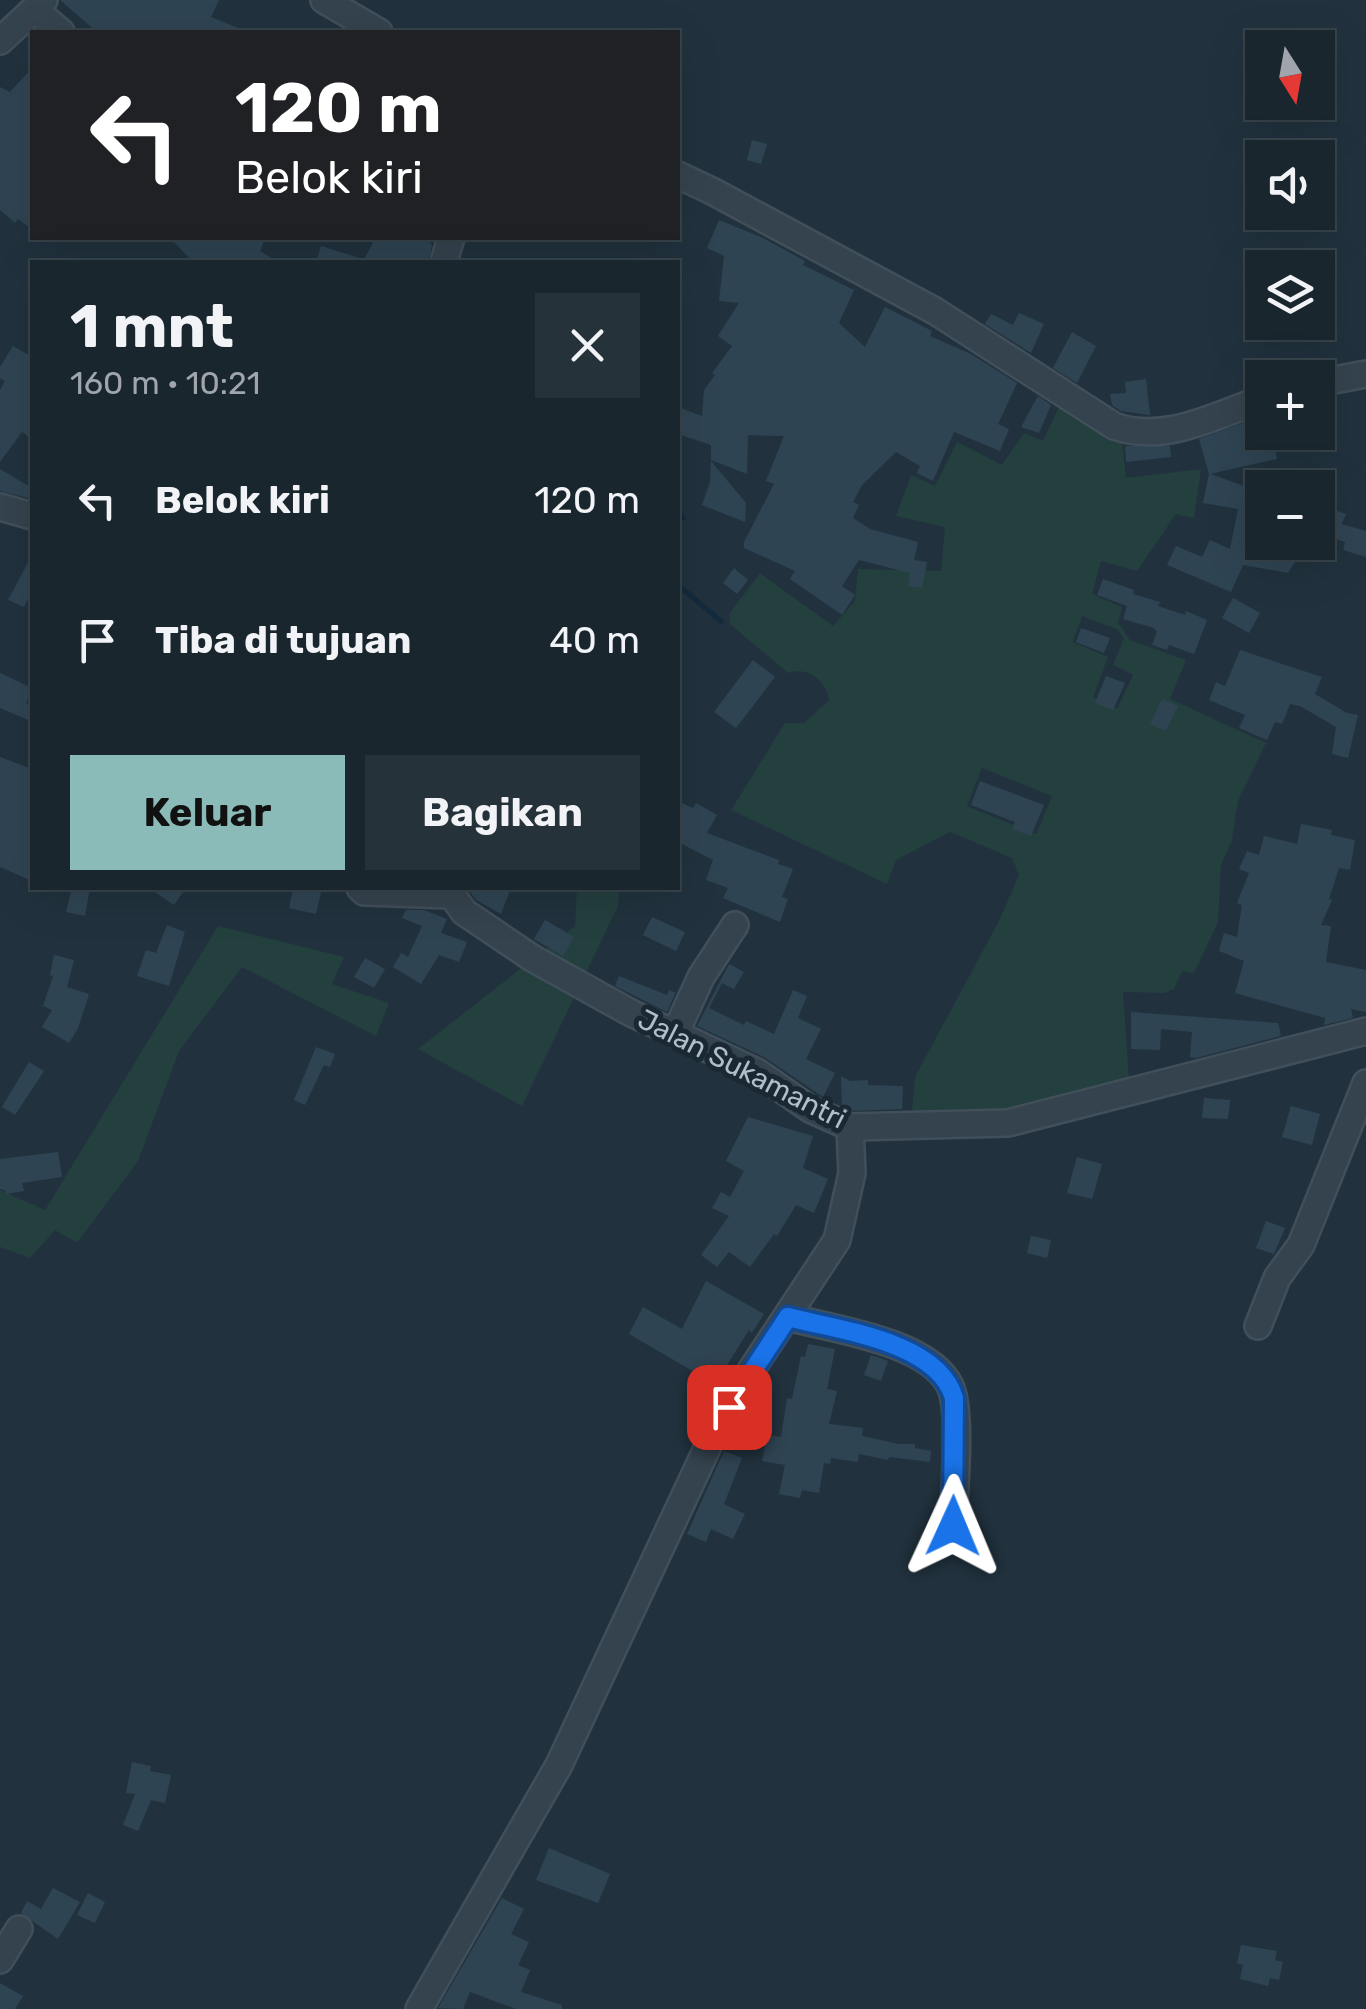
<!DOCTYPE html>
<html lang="id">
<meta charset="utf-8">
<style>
:root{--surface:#19262e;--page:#26323a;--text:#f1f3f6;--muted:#9fa5aa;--line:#37434a;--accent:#8bbbb9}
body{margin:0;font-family:Rubik,sans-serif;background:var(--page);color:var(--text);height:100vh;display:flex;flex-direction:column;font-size:38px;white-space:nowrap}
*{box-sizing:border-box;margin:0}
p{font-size:32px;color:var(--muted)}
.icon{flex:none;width:55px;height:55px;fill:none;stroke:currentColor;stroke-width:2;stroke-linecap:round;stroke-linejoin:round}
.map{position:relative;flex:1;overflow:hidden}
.side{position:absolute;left:30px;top:260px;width:650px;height:630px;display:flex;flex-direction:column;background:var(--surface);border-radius:0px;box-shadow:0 10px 40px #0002,0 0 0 2px var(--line)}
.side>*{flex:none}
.guide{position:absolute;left:30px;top:30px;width:650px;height:210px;border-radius:0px;box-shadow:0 10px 40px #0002,0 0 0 2px var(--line);background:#202124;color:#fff;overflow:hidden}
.needle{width:65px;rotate:169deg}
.fabs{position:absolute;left:1245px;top:30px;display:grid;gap:20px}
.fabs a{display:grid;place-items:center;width:90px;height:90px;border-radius:0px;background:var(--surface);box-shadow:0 10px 40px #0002,0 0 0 2px var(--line);font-size:50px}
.pin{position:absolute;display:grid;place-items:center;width:85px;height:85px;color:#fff;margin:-42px;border-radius:20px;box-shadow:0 5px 15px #0006}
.me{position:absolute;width:110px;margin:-55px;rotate:1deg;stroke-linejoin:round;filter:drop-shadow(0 0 8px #0008)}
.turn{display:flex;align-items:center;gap:35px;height:210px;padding:0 40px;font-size:45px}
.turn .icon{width:130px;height:130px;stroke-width:2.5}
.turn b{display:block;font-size:70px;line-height:85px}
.round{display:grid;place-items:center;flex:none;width:105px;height:105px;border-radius:0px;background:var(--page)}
.overview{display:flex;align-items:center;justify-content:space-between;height:170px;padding:0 40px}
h1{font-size:60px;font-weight:700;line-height:75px}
.button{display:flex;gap:20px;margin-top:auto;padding:20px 40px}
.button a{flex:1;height:115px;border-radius:0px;background:var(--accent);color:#111;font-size:40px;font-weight:700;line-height:115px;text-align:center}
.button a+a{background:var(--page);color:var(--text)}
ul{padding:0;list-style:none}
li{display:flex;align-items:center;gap:30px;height:140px;padding:0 40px}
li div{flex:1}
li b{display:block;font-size:38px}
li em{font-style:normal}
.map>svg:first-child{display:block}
</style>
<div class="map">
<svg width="1366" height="2009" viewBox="0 0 1366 2009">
<rect width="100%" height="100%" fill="#21323e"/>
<g fill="#233f3e" fill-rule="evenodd">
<path d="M 1059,407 L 1122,442 L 1126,478 L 1201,469 L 1194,518 L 1176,514 L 1137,571 L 1101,561 L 1092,594 L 1122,607 L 1118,623 L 1130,640 L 1186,660 L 1170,699 L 1266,743 L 1238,801 L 1232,840 L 1221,865 L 1218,922 L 1194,973 L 1182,971 L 1174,989 L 1164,993 L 1123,992 L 1129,1080 L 1062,1096 L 1029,1108 L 912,1111 L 915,1077 L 1000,919 L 1019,875 L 1012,858 L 950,832 L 896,860 L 887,884 L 731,810 L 785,723 L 804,723 L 829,700 C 826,680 808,666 788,673 L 730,624 L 729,614 L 760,573 L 833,626 L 855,601 L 858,569 L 941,571 L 945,527 L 896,516 L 911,475 L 935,486 L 957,442 L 1002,465 L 1024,433 L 1043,441 ZM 1082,616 L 1117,629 L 1124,638 L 1113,665 L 1133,675 L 1117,709 L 1093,697 L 1108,657 L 1073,642 ZM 982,768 L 1052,796 L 1036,834 L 967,806 Z"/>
<polygon points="577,888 619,888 618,906 522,1106 418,1049 575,926"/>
<polygon points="218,926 344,957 332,984 389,1003 376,1036 242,967 179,1051 138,1161 77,1243 55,1230 30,1258 0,1247 0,1190 45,1210"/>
</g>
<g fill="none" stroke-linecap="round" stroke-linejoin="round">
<g stroke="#132b3d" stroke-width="5">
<polyline points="680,514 683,518"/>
<polyline points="678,585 722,622"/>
</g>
</g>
<g fill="#2f4453">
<polygon points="60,0 219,0 211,17 248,32 97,32"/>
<polygon points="32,68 32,229 18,219 15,223 0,210 0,87 10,92"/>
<polygon points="752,140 767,144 761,164 747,160"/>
<polygon points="719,220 763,238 805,261 803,265 854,290 839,323 865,347 885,307 932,331 930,336 971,354 1017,383 998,424 1009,429 1000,451 954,432 933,481 917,473 920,466 896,452 862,485 853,502 859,505 853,518 870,529 918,542 914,560 927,562 922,588 908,586 910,573 859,560 842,586 855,595 842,615 790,579 795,571 744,548 744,542 774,484 766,481 784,436 748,435 747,474 711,460 711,445 678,434 678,407 702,416 704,390 715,375 712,373 732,346 718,336 739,303 719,301 724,256 707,248"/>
<polygon points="170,238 265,238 260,251 278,262 193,262"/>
<polygon points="375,238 420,238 432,244 429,260 428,262 316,262 321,246 363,259 363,262"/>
<polygon points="1019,313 1044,324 1031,353 985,324 991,314 1013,325"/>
<polygon points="1072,332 1096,346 1077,383 1053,368"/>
<polygon points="13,346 32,357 32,439 22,432 0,462 0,390 5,381 0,378 0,367"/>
<polygon points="1146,379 1150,415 1121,411 1112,405 1110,394 1126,393 1125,382"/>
<polygon points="1038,396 1051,405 1039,433 1021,427"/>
<polygon points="1262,416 1262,432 1271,432 1271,436 1283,433 1286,448 1275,450 1277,459 1210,474 1262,492 1262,542 1279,542 1278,550 1296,560 1288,573 1243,565 1231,592 1167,565 1176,546 1202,557 1210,540 1230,549 1238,509 1203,503 1209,474 1199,439"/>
<polygon points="1125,446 1170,446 1171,457 1126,462"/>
<polygon points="711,461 746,503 745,522 702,505 710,482"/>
<polygon points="0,469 32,488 32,499 0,491"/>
<polygon points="1318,504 1346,514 1342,524 1366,531 1366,557 1343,550 1345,542 1323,535 1326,525 1318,522"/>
<polygon points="32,555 32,591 24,607 8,600"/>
<polygon points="734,568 748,580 737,594 723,583"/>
<polygon points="1103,579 1134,590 1133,594 1160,602 1158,606 1185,615 1186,611 1207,620 1194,654 1169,645 1167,650 1152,645 1157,632 1154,628 1123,619 1127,606 1097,595"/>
<polygon points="1233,598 1260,613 1249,633 1222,618"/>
<polygon points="1081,628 1110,638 1104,653 1076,642"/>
<polygon points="1240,650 1322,677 1315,694 1347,713 1358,715 1348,758 1332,754 1336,727 1300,706 1290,704 1282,724 1275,722 1267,740 1239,728 1245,715 1209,700 1216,682 1225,686"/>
<polygon points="753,660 775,677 736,728 714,712"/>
<polygon points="0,673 32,688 26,703 32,706 28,720 0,708"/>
<polygon points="1106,676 1125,683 1113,710 1095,703"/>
<polygon points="1162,699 1178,706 1166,731 1150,724"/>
<polygon points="0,757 32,769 32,881 0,867"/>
<polygon points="980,781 1044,805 1031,836 1012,829 1015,822 971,805"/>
<polygon points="678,801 693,808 696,803 717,815 707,833 779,860 778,864 793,869 782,897 788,899 780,922 723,898 728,888 706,880 713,860 678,842"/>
<polygon points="1301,824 1332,830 1331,835 1355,840 1350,870 1339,868 1329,899 1332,900 1321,925 1331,926 1326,962 1366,970 1366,1012 1351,1009 1353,1018 1324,1025 1325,1018 1235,993 1244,961 1219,951 1224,933 1237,937 1242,905 1237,903 1249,873 1239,869 1247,851 1259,855 1264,836 1297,844"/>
<polygon points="72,888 90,888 85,916 66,912"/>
<polygon points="149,888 186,888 174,905"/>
<polygon points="293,888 322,888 316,914 289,908"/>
<polygon points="467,888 511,888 501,914 476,900"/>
<polygon points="406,910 424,910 447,919 441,933 467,942 459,962 439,955 421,984 393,967 401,953 408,957 422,926 402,918"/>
<polygon points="652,917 685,932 676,951 643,935"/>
<polygon points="545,920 574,937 563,956 534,939"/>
<polygon points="167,925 185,932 169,986 137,976 146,950 156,953"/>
<polygon points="54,955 74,960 67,987 89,994 78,1028 69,1043 42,1027 52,1010 43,1006 53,976 50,975"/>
<polygon points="365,958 385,969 374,988 354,977"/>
<polygon points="729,964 744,972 734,989 722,983 709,1008 744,1025 746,1021 774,1034 793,990 807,996 798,1018 821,1029 806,1059 835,1073 823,1097 764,1057 697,1026"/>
<polygon points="619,976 667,995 669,990 676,993 682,979 667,1012 615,986"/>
<polygon points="1131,1012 1278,1023 1281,1036 1196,1058 1190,1057 1192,1032 1161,1029 1160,1050 1131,1049"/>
<polygon points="316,1047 335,1054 330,1067 324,1065 305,1105 294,1100"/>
<polygon points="29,1062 44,1071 15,1115 2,1107"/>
<polygon points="841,1076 850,1081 868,1080 868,1085 903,1086 902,1109 853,1111 842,1105"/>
<polygon points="1204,1098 1230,1100 1228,1119 1202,1118"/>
<polygon points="1291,1106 1320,1114 1312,1145 1282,1137"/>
<polygon points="748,1117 813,1136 803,1168 828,1179 814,1213 796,1205 777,1236 774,1234 750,1267 729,1252 717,1267 701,1255 729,1216 712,1208 721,1192 730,1197 744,1171 726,1161"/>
<polygon points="58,1152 62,1177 22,1183 24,1191 6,1194 5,1190 0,1189 0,1159"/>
<polygon points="1077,1157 1102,1164 1092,1199 1067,1193"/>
<polygon points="1266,1221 1285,1228 1274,1254 1256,1248"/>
<polygon points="1031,1236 1051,1240 1047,1258 1027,1253"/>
<polygon points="706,1281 764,1314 752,1333 749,1330 715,1384 629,1334 643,1307 682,1329"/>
<polygon points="808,1344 835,1349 827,1389 837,1391 829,1424 863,1428 862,1436 899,1444 915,1444 915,1448 931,1451 930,1462 889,1457 888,1460 859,1454 858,1462 831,1458 830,1464 824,1463 819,1493 802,1490 800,1498 779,1494 785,1465 762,1461 767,1435 781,1437 787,1398 792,1399 801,1356 805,1357"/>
<polygon points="871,1355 888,1361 881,1381 864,1375"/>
<polygon points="724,1451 742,1458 724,1504 745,1514 733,1539 711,1529 706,1542 687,1534"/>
<polygon points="132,1762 151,1766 150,1771 171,1775 165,1803 151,1800 138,1831 123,1825 135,1794 126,1793"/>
<polygon points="549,1848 610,1874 598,1903 536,1880"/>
<polygon points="53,1888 80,1902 58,1939 21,1913 27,1901 41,1909"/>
<polygon points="88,1893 105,1902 95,1923 77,1915"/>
<polygon points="502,1898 524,1909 511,1934 529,1942 518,1965 530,1970 521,1992 562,2005 562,2009 516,2009 470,1992 463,2009 438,2008"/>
<polygon points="1241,1945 1277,1951 1275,1960 1283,1962 1279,1980 1270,1978 1268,1986 1240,1979 1243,1965 1237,1963"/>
<polygon points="0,1983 23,1996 15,2009 0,2009"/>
</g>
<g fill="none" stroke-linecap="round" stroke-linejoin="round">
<g stroke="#414f5a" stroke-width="30">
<g id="minor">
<polyline points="324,0 379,32"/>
<polyline points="35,10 61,32"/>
<polyline points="0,41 44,0"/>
<path d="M 678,175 L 712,191 L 935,311 L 1114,426 C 1164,444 1215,416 1262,399"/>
<polyline points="445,258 451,238"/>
<polyline points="1318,383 1366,374"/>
<polyline points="0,507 32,516"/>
<polyline points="360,888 364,892 450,895"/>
<polyline points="447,888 464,912 532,958 631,1013 757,1072 810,1109 850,1127 1008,1123 1366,1031"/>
<polyline points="675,1034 701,977 735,925"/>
<path d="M 788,1317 C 832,1329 928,1341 950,1386 C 962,1410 954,1495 953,1526"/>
<polyline points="1258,1326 1277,1278 1301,1245 1366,1083"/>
<polyline points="0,1960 19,1929"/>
<polyline points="419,2009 559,1765 709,1444 748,1375 837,1240 852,1173 850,1127"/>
</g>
</g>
<use href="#minor" stroke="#35434e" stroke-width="25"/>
</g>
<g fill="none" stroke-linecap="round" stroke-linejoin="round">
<g stroke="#114b97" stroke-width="25">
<path id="route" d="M 729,1407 L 788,1317 C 837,1330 938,1341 954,1398 L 953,1526"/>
</g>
<use href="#route" stroke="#1a73e8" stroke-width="18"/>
</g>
<g text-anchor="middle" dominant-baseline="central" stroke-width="10" stroke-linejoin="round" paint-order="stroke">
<g font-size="28" fill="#b0beca" stroke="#1a2833">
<text transform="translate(742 1069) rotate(27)">Jalan Sukamantri</text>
</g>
</g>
</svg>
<div class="fabs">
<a><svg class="needle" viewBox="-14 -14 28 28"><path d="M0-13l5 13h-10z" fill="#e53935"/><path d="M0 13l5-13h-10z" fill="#9fa5aa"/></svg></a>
<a><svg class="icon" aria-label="sound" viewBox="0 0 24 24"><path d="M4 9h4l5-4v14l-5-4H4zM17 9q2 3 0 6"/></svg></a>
<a><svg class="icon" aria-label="layers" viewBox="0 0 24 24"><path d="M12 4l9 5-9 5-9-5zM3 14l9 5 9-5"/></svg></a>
<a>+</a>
<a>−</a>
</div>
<div class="pin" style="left:729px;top:1407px;background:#d93025"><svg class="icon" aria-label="arrive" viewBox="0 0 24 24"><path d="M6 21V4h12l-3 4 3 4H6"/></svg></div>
<svg class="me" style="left:953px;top:1526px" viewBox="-20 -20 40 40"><path d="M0-17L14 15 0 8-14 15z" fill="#1a73e8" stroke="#fff" stroke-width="4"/></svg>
<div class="guide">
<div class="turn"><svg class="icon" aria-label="left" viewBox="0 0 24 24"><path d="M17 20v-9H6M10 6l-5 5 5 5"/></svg><div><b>120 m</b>Belok kiri</div></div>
</div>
<section class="side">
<div class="overview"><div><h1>1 mnt</h1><p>160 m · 10:21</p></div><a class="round"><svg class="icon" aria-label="close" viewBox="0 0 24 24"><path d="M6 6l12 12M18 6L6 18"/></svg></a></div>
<ul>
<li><svg class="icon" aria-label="left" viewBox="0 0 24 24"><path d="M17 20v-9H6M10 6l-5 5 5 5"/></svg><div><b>Belok kiri</b></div><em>120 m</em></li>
<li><svg class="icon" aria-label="arrive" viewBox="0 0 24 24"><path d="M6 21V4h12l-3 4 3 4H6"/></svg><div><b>Tiba di tujuan</b></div><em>40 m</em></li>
</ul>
<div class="button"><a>Keluar</a><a>Bagikan</a></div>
</section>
</div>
